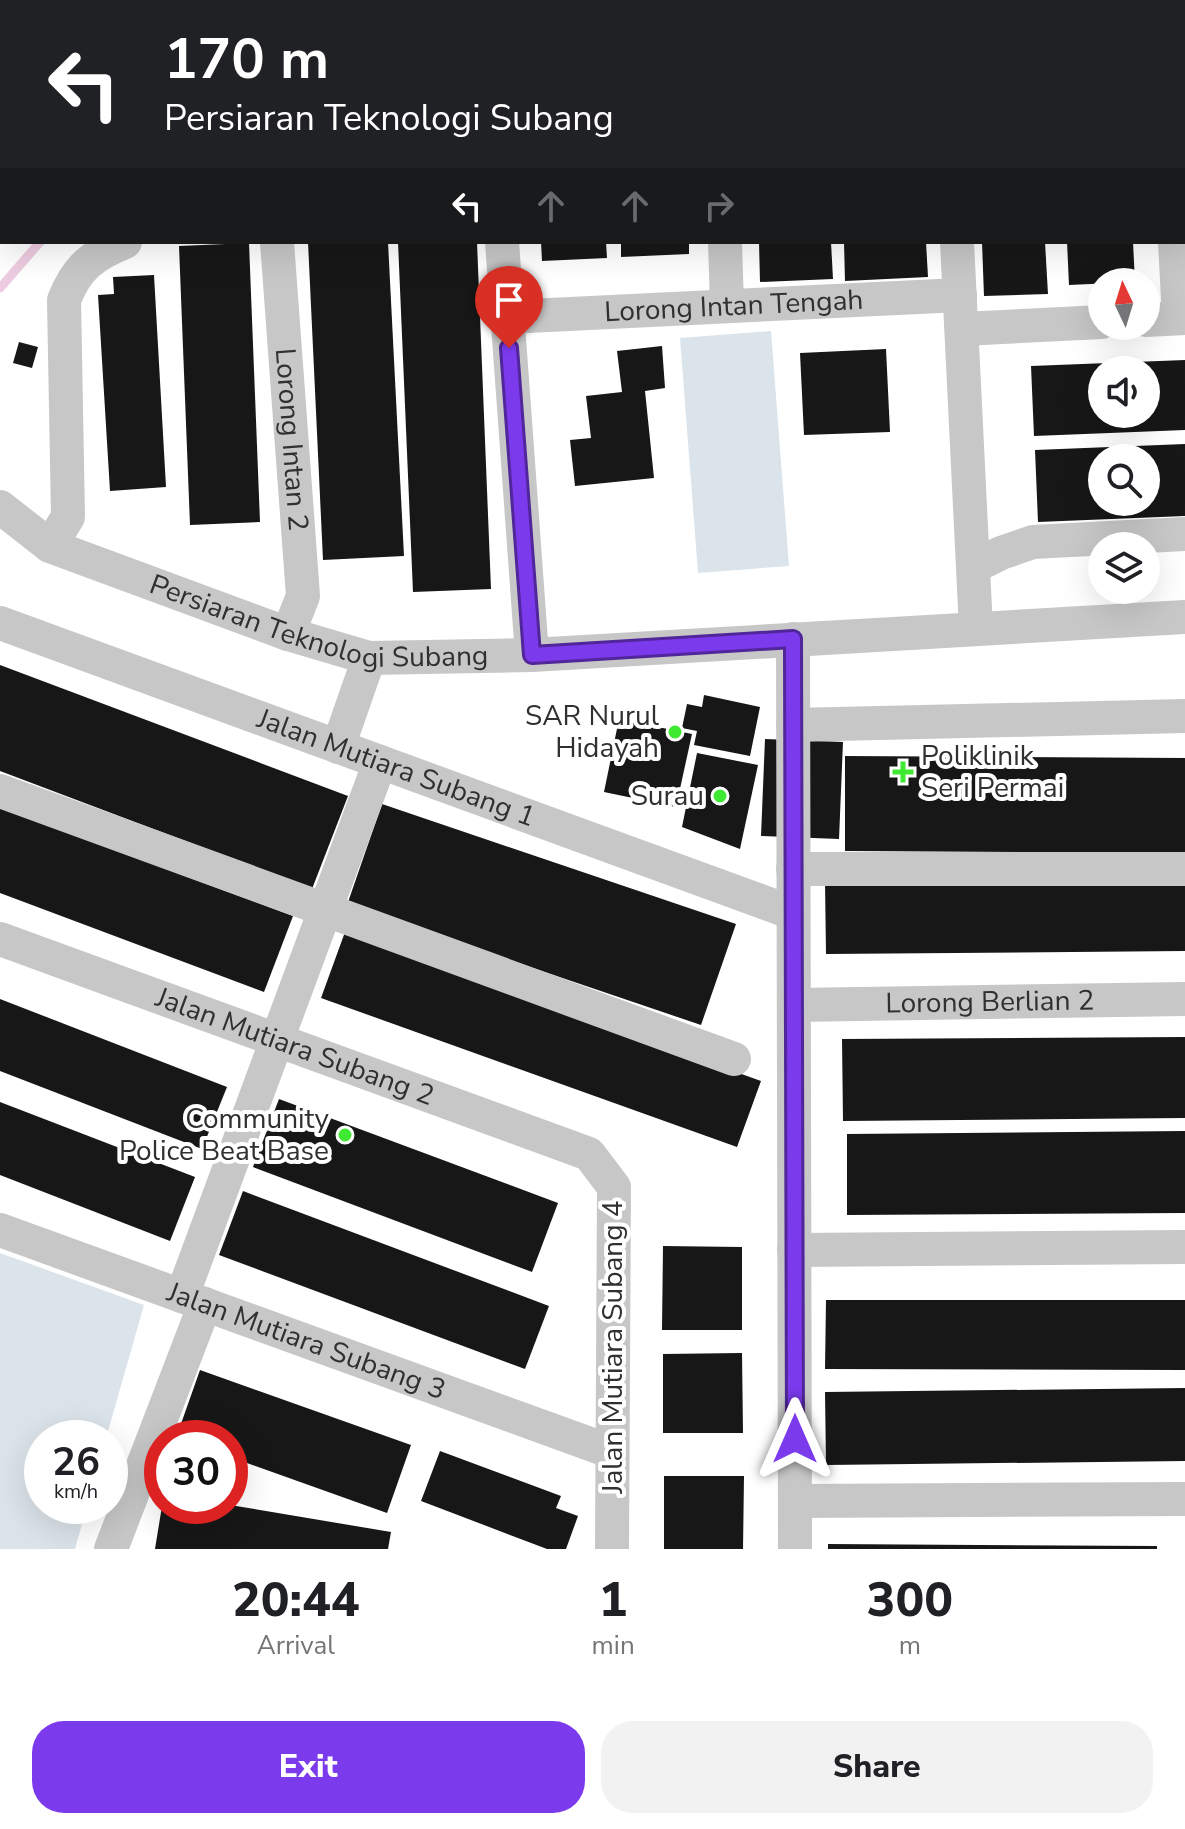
<!DOCTYPE html>
<style>
:root{--surface:#fff;--page:#f2f2f2;--text:#202124;--muted:#757577;--accent:#7c3aed}
body{margin:0;font-family:"Nunito Sans",sans-serif;background:var(--page);color:var(--text);height:100vh;display:flex;flex-direction:column;font-size:30px;white-space:nowrap}
*{box-sizing:border-box;margin:0}
p{font-size:26px;color:var(--muted)}
.icon{flex:none;width:44px;height:44px;fill:none;stroke:currentColor;stroke-width:2;stroke-linecap:round;stroke-linejoin:round}
.map{position:relative;height:1549px;overflow:hidden}
.drawer{display:flex;flex-direction:column;background:var(--surface);flex:1}
.drawer>*{flex:none}
.banner{position:absolute;left:0px;top:0px;width:1186px;height:244px;box-shadow:0 8px 32px #0002;background:#202124;color:#fff;overflow:hidden}
.needle{width:52px;rotate:356deg}
.tools{position:absolute;left:1088px;top:268px;display:grid;gap:16px}
.tools a{display:grid;place-items:center;width:72px;height:72px;border-radius:50%;background:var(--surface);box-shadow:0 8px 32px #0002;font-size:40px}
.speed{position:absolute;left:24px;top:1420px;display:flex;gap:16px;font-size:40px;font-weight:700;text-align:center}
.speed>*{display:grid;place-content:center;width:104px;height:104px;border-radius:50%;background:var(--surface);box-shadow:0 8px 32px #0002;line-height:1}
.speed small{font-size:20px;font-weight:400}
.speed .limit{border:12px solid #d22;background:#fff;color:#111}
.pin{position:absolute;display:grid;place-items:center;width:68px;height:68px;color:#fff;margin:-82px -34px;border-radius:50% 50% 50% 0;rotate:-45deg;box-shadow:0 0 8px #0007}
.pin .icon{rotate:45deg}
.me{position:absolute;width:88px;margin:-44px;rotate:0deg;stroke-linejoin:round;filter:drop-shadow(0 0 6px #0008)}
.turn{display:flex;align-items:center;gap:28px;height:168px;padding:0 32px;font-size:36px}
.turn .icon{width:104px;height:104px;stroke-width:2.5}
.turn b{display:block;font-size:56px;line-height:68px}
.lanes{display:flex;align-items:center;height:76px;padding:0 32px;background:#0003;justify-content:center;gap:40px;direction:ltr}
.lanes .off{opacity:.35}
.eta{display:flex;justify-content:space-evenly;align-items:center;height:136px;text-align:center}
.eta b{font-size:48px;font-weight:800;line-height:56px}
.button{display:flex;gap:16px;margin-top:auto;padding:16px 32px}
.button a{flex:1;height:92px;border-radius:32px;background:var(--accent);color:#fff;font-size:32px;font-weight:800;line-height:92px;text-align:center}
.button a+a{background:var(--page);color:var(--text)}
.map>svg:first-child{display:block}
</style>
<div class="map">
<svg width="1185" height="1549" viewBox="0 0 1185 1549">
<rect width="100%" height="100%" fill="#fff"/>
<g fill="#dbe4ea">
<polygon points="771,331 789,566 698,573 680,338"/>
<polygon points="0,1253 144,1305 106,1438 42,1438 42,1506 87,1506 75,1549 0,1549"/>
</g>
<g fill="none" stroke-linecap="round" stroke-linejoin="round">
<g stroke="#edcbe0" stroke-width="9">
<polyline points="372,2 376,0"/>
<polyline points="0,288 40,242"/>
</g>
</g>
<g fill="#171717" fill-rule="evenodd">
<polygon points="308,242 388,242 404,556 323,560"/>
<polygon points="398,242 477,242 491,589 413,592"/>
<polygon points="541,242 606,242 607,258 542,261"/>
<polygon points="621,242 689,242 689,254 621,257"/>
<polygon points="759,242 831,242 833,279 760,282"/>
<polygon points="844,242 926,242 928,277 845,281"/>
<polygon points="982,242 1045,242 1048,294 984,296"/>
<polygon points="1067,242 1133,242 1135,282 1069,285"/>
<polygon points="249,243 260,522 190,525 179,246"/>
<polygon points="154,275 166,487 110,491 98,295 114,294 113,277"/>
<polygon points="19,342 38,347 32,368 13,363"/>
<polygon points="662,346 665,388 645,391 654,478 575,486 570,440 591,438 586,396 622,392 617,351"/>
<polygon points="886,349 890,432 804,435 800,353"/>
<path d="M 1185,360 L 1185,430 L 1034,436 L 1031,366 ZM 1102,370 L 1146,370 L 1146,414 L 1102,414 Z"/>
<path d="M 1185,444 L 1185,516 L 1038,522 L 1035,450 ZM 1102,458 L 1146,458 L 1146,502 L 1102,502 Z"/>
<polygon points="0,665 348,796 312,889 0,771"/>
<polygon points="704,695 760,707 750,756 694,745 697,731 682,728 687,704 702,707"/>
<polygon points="619,719 692,734 676,807 604,792"/>
<polygon points="765,739 843,742 839,839 761,836"/>
<polygon points="697,753 758,765 740,849 682,827"/>
<polygon points="845,756 1185,758 1185,853 845,851"/>
<polygon points="382,804 736,924 701,1025 347,905"/>
<polygon points="0,807 293,916 264,992 0,893"/>
<polygon points="1185,878 1185,951 826,954 825,882"/>
<polygon points="345,932 761,1081 737,1147 321,998"/>
<polygon points="0,999 227,1087 202,1149 0,1071"/>
<polygon points="1185,1037 1185,1118 843,1121 842,1039"/>
<polygon points="279,1099 558,1203 532,1272 253,1167"/>
<polygon points="0,1102 195,1177 170,1241 0,1175"/>
<polygon points="1185,1131 1185,1213 847,1215 847,1134"/>
<polygon points="243,1191 549,1306 525,1369 219,1255"/>
<polygon points="663,1246 742,1247 742,1330 662,1330"/>
<polygon points="826,1300 1185,1300 1185,1370 825,1369"/>
<polygon points="742,1353 743,1433 663,1433 663,1354"/>
<polygon points="200,1370 411,1445 387,1513 230,1457 230,1438 176,1438"/>
<polygon points="1185,1388 1185,1461 826,1465 825,1392"/>
<polygon points="440,1451 561,1496 556,1508 578,1516 566,1549 547,1549 421,1501"/>
<polygon points="664,1476 744,1476 743,1549 664,1549"/>
<polygon points="230,1505 391,1532 388,1549 155,1549 162,1506"/>
<polygon points="828,1544 1157,1546 1157,1549 828,1549"/>
</g>
<g fill="none" stroke-linecap="round" stroke-linejoin="round">
<g stroke="#c7c7c7" stroke-width="34">
<polyline points="716,0 716,2"/>
<polyline points="945,0 945,2"/>
<polyline points="1165,0 1165,2"/>
<polyline points="21,2 22,0"/>
<polyline points="656,2 660,0"/>
<polyline points="0,30 2,27"/>
<polyline points="0,65 2,69"/>
<polyline points="0,171 2,168"/>
<path id="s1" d="M 277,242 L 303,596 L 288,634"/>
<polyline points="502,242 532,655"/>
<polyline points="725,242 727,306"/>
<polyline points="957,242 976,629"/>
<polyline points="1175,242 1179,318"/>
<path id="s2" d="M 506,317 L 960,295"/>
<polyline points="1146,320 1185,318"/>
<polyline points="962,329 1102,322"/>
<path id="s3" d="M 0,507 L 50,546 L 288,634 L 369,658 L 532,655 L 1185,617"/>
<path d="M 50,546 L 68,517 L 64,300 C 77,267 93,255 125,242"/>
<polyline points="973,567 1001,553 1033,542 1185,534"/>
<path id="s4" d="M 0,623 L 793,913"/>
<polyline points="793,639 795,1549"/>
<polyline points="793,725 1185,716"/>
<polyline points="338,747 369,658"/>
<polyline points="0,791 734,1059"/>
<polyline points="793,869 1185,869"/>
<path id="s5" d="M 0,939 L 589,1154 L 614,1187 L 612,1549"/>
<path id="s6" d="M 794,1005 L 1185,999"/>
<path id="s7" d="M 0,1230 L 612,1452"/>
<polyline points="794,1250 1185,1247"/>
<polyline points="182,1296 380,762"/>
<polyline points="795,1501 1185,1499"/>
<polyline points="111,1549 205,1304"/>
</g>
</g>
<g fill="none" stroke-linecap="round" stroke-linejoin="round">
<g stroke="#51269a" stroke-width="20">
<polyline id="route" points="509,348 532,655 793,639 795,1439"/>
</g>
<use href="#route" stroke="#7c3aed" stroke-width="14"/>
</g>
<g fill="#40e931" stroke="#fff" stroke-width="3">
<circle cx="675" cy="732" r="8"/>
<path d="M899 760h8v8h8v8h-8v8h-8v-8h-8v-8h8z"/>
<circle cx="720" cy="796" r="8"/>
<circle cx="345" cy="1135" r="8"/>
</g>
<g text-anchor="middle" dominant-baseline="central" stroke-width="8" stroke-linejoin="round" paint-order="stroke">
<g font-size="28" fill="#303030" stroke="#fff">
<text stroke="none"><textPath href="#s2" startOffset="228">Lorong Intan Tengah</textPath></text>
<text stroke="none"><textPath href="#s1" startOffset="198">Lorong Intan 2</textPath></text>
<text stroke="none"><textPath href="#s3" startOffset="346">Persiaran Teknologi Subang</textPath></text>
<text stroke="none"><textPath href="#s4" startOffset="422">Jalan Mutiara Subang 1</textPath></text>
<text stroke="none"><textPath href="#s6" startOffset="196">Lorong Berlian 2</textPath></text>
<text stroke="none"><textPath href="#s5" startOffset="314">Jalan Mutiara Subang 2</textPath></text>
<text stroke="none"><textPath href="#s7" startOffset="326">Jalan Mutiara Subang 3</textPath></text>
<text transform="translate(613 1347) rotate(-90)">Jalan Mutiara Subang 4</text>
</g>
<g font-size="28" fill="#303030" stroke="#fff" text-anchor="end">
<text x="659" y="716">SAR Nurul<tspan x="659" dy="32">Hidayah</tspan></text>
<text x="921" y="756" text-anchor="start">Poliklinik<tspan x="921" dy="32">Seri Permai</tspan></text>
<text x="704" y="796">Surau</text>
<text x="329" y="1119">Community<tspan x="329" dy="32">Police Beat Base</tspan></text>
</g>
</g>
</svg>
<div class="tools">
<a><svg class="needle" viewBox="-14 -14 28 28"><path d="M0-13l5 13h-10z" fill="#e53935"/><path d="M0 13l5-13h-10z" fill="#757577"/></svg></a>
<a><svg class="icon" aria-label="sound" viewBox="0 0 24 24"><path d="M4 9h4l5-4v14l-5-4H4zM17 9q2 3 0 6"/></svg></a>
<a><svg class="icon" aria-label="search" viewBox="0 0 24 24"><circle cx="10" cy="10" r="6"/><path d="M15 15l6 6"/></svg></a>
<a><svg class="icon" aria-label="layers" viewBox="0 0 24 24"><path d="M12 4l9 5-9 5-9-5zM3 14l9 5 9-5"/></svg></a>
</div>
<div class="speed"><div>26<small>km/h</small></div><div class="limit">30</div></div>
<div class="pin" style="left:509px;top:348px;background:#d93025"><svg class="icon" aria-label="arrive" viewBox="0 0 24 24"><path d="M6 21V4h12l-3 4 3 4H6"/></svg></div>
<svg class="me" style="left:795px;top:1439px" viewBox="-20 -20 40 40"><path d="M0-17L14 15 0 8-14 15z" fill="#7c3aed" stroke="#fff" stroke-width="4"/></svg>
<div class="banner">
<div class="turn"><svg class="icon" aria-label="left" viewBox="0 0 24 24"><path d="M17 20v-9H6M10 6l-5 5 5 5"/></svg><div><b>170 m</b>Persiaran Teknologi Subang</div></div>
<div class="lanes"><svg class="icon" aria-label="left" viewBox="0 0 24 24"><path d="M17 20v-9H6M10 6l-5 5 5 5"/></svg><svg class="icon off" aria-label="ahead" viewBox="0 0 24 24"><path d="M12 20V5M6 11l6-6 6 6"/></svg><svg class="icon off" aria-label="ahead" viewBox="0 0 24 24"><path d="M12 20V5M6 11l6-6 6 6"/></svg><svg class="icon off" aria-label="right" viewBox="0 0 24 24"><path d="M7 20v-9h11M14 6l5 5-5 5"/></svg></div>
</div>
</div>
<section class="drawer">
<div class="eta">
<div><b>20:44</b><p>Arrival</p></div>
<div><b>1</b><p>min</p></div>
<div><b>300</b><p>m</p></div>
</div>
<div class="button"><a>Exit</a><a>Share</a></div>
</section>
